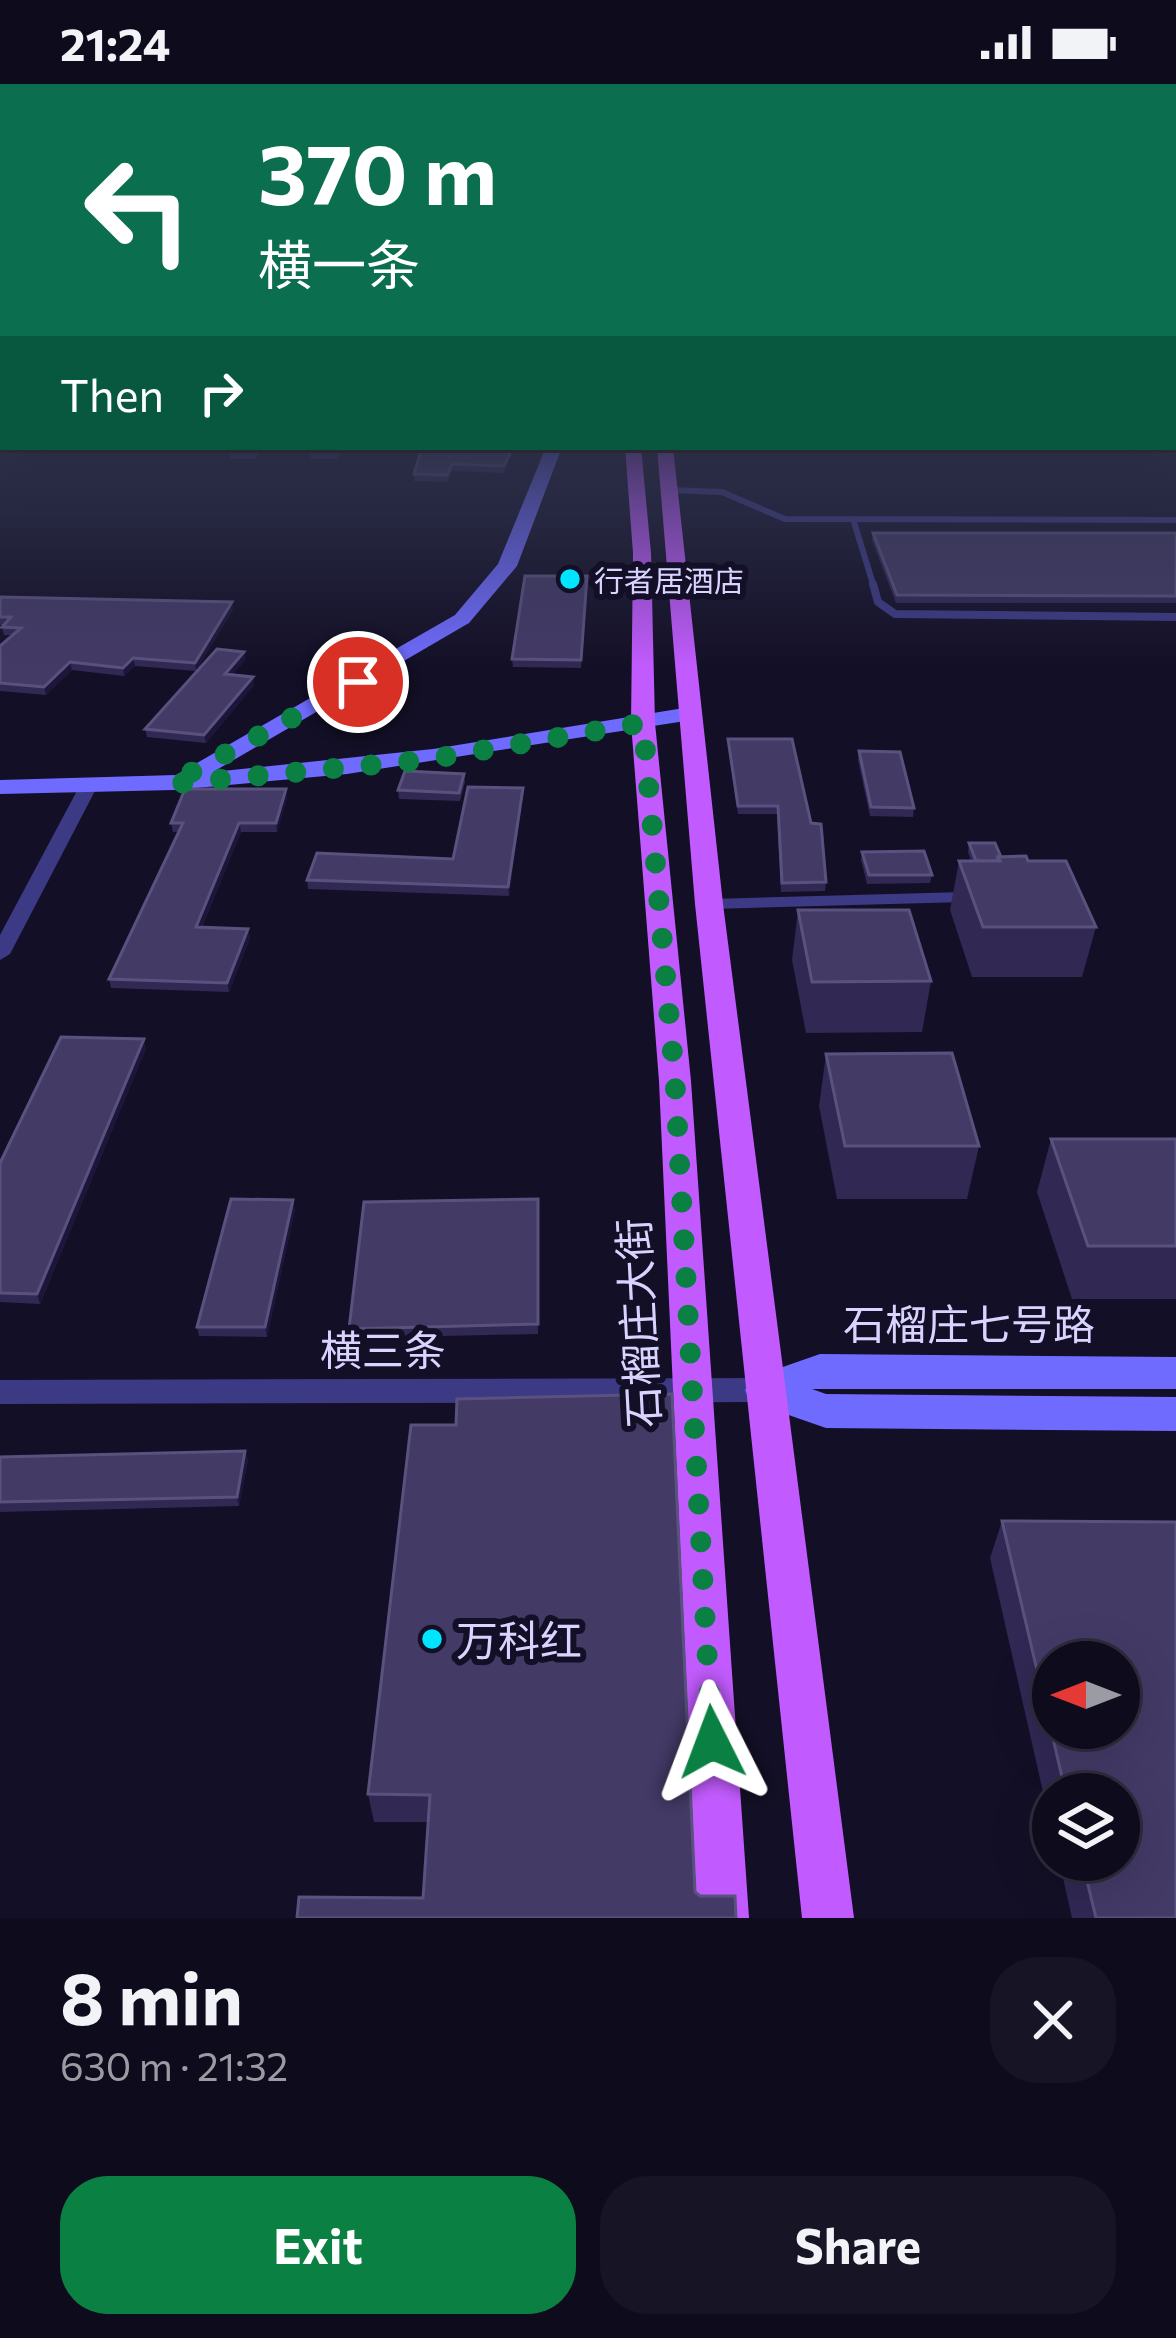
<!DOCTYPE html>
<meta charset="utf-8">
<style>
:root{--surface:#0e0b1c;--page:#171425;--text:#f1f3f6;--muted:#9b9ba3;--line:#2e2b3b;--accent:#0b8043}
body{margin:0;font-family:Commissioner,"Noto Sans SC",sans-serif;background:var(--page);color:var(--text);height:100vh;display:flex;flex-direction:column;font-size:45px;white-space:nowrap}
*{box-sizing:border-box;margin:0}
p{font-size:39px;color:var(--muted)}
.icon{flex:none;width:66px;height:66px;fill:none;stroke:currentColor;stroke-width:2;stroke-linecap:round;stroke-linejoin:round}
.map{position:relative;height:1834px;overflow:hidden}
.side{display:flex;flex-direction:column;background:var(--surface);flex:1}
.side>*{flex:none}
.guide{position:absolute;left:0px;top:0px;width:1176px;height:366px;box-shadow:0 12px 48px #0002,0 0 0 3px var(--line);background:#0b6e4f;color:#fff;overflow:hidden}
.needle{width:78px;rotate:270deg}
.fabs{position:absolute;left:1032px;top:1557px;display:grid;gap:24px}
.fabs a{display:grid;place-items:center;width:108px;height:108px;border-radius:50%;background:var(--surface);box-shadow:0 12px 48px #0002,0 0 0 3px var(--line);font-size:60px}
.pin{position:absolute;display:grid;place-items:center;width:102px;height:102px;color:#fff;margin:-51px;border:6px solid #fff;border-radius:50%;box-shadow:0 3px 12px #0007}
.me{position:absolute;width:132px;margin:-66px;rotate:357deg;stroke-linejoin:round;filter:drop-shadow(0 0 9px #0008)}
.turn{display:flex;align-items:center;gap:42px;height:252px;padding:0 60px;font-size:54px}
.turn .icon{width:156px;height:156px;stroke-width:2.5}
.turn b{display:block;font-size:84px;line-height:102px}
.then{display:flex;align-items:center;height:114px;padding:0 60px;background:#0003;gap:24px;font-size:45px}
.round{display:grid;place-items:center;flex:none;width:126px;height:126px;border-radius:48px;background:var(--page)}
.head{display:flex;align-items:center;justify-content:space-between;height:204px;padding:0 60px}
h1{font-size:72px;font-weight:700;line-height:90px}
.cta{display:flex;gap:24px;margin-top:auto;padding:24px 60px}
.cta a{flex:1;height:138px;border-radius:48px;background:var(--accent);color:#fff;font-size:48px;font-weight:700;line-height:138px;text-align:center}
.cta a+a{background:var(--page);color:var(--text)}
.status{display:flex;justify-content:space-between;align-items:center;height:84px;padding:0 60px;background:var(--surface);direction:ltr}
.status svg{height:33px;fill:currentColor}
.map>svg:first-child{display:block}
</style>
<div class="status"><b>21:24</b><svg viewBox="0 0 49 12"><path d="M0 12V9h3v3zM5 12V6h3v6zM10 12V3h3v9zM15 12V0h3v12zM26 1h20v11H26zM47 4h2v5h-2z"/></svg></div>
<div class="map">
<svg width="1176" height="1834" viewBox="0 0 1176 1834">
<rect width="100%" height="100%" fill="#130f26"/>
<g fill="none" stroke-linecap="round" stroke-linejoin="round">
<g stroke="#3d3a85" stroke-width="6">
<polyline points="669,406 722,408 785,435 1176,436"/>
<polyline points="853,435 874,503"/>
</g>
<polyline stroke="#3d3a85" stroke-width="8" points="873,500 878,518 895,530 1176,533"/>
<polyline stroke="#3d3a85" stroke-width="10" points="712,820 964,813"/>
<g fill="#3d3a85" fill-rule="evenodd">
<polygon points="88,698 97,703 10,870 0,876 0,851 79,703"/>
<polygon points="765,1294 775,1298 779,1306 775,1314 765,1318 0,1320 0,1296"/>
</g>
<g fill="#6f6bff" fill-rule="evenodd">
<polygon points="546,363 562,363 517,482 469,539 213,688 433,665 690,623 698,625 698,635 347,690 174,706 0,710 0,696 176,691 455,531 498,480"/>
<polygon points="820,1270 1176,1273 1176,1305 812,1305 826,1310 1176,1313 1176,1347 826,1344 751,1318 745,1306 751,1294"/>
</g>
<g fill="#c25bff" fill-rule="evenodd">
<polygon points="625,363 641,363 651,469 655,639 691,997 749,1834 697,1834 659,997 631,639 633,469"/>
<polygon points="657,363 673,363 723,820 854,1834 802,1834 695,820"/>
</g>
</g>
<g fill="#312854">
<polygon points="228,363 261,363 256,375 230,375"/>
<polygon points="309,363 342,363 338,375 311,375"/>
<polygon points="516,363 504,389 452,387 447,398 414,397 414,390"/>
<polygon points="873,449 1176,449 1176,519 896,519 872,456"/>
<polygon points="587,492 581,584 513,583 512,575"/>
<polygon points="0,513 233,525 196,587 135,582 124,592 72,586 46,611 0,607 0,562 13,551 4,551 2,543 4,541 0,541"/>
<polygon points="244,568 245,576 232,591 254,601 206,659 147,653 145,645"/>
<polygon points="728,655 811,739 826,798 825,807 781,808 777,730 738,730 728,663"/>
<polygon points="859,667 914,724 913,733 870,732 858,676"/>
<polygon points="464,690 465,698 460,717 399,715 398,706"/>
<polygon points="523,704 509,812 308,805 307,796 453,775"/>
<polygon points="287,714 277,748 241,748 202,843 248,845 250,854 229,908 111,904 109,895 179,748 173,748 171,739"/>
<polygon points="969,759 1001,773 1028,777 1096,843 1082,893 972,893 950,826 959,777 971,777 968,768"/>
<polygon points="862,768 932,791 930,799 867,800 861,776"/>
<polygon points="798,826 931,897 922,948 806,949 792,876"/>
<polygon points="146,964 40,1220 0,1218 0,1079"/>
<polygon points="826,970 979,1062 967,1115 837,1115 819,1022"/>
<polygon points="1051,1055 1176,1055 1176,1215 1072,1215 1037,1108"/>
<polygon points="538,1115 538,1250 351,1254 349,1245"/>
<polygon points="295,1125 267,1253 199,1252 197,1243"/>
<polygon points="672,1310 695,1808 700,1812 735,1812 736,1834 297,1834 299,1813 423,1814 428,1738 374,1738 368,1710 411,1341 456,1341 457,1315"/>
<polygon points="245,1367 248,1376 239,1422 0,1428 0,1373"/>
<polygon points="1002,1437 1176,1834 1072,1834 1059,1776 1119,1776 1119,1710 1053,1710 1053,1752 990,1474"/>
</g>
<g fill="#1d163a">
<polygon points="513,363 516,363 504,389 504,382"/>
<polygon points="232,518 233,525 196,587 195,579"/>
<polygon points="244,568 245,576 227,598 225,590"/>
<polygon points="133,574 135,582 124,592 123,584"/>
<polygon points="70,578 72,586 46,611 44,603"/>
<polygon points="253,593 254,601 206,659 204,651"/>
<polygon points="523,704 523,712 509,812 508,803"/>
<polygon points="286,705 287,714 277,748 276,739"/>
<polygon points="239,739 241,748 198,852 196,843"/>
<polygon points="248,845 250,854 229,908 227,899"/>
<polygon points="144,955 146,964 40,1220 37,1210"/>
<polygon points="293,1116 295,1125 267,1253 265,1243"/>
<polygon points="245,1367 248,1376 239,1422 237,1413"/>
</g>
<g fill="#433a66" stroke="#5a527e" stroke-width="3" fill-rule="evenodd">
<polygon points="422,363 513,363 504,382 452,380 447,391 414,390"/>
<polygon points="873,449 1176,449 1176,512 897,511"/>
<polygon points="525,492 587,492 581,576 512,575"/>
<polygon points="0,513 232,518 195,579 133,574 123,584 70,578 44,603 0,599 0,562 21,544 2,543 11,533 0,533"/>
<polygon points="217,565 244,568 225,590 253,593 204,651 145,645"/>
<polygon points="728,655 792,655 811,739 821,740 826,798 782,799 778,722 738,722"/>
<polygon points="859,667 900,668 914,724 871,723"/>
<polygon points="405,687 464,690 459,709 398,706"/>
<polygon points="468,703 523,704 508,803 307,796 317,769 453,775"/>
<polygon points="185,705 286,705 276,739 239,739 196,843 248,845 227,899 109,895 183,739 171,739"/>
<polygon points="969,759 995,759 1001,773 998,773 998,777 976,777"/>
<polygon points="924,767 932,791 869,791 862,768"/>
<polygon points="1026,772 1028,777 1066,777 1096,843 983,843 959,777 1000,777 998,773"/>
<polygon points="798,826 909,826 931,897 812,898"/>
<polygon points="61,953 144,955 37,1210 0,1209 0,1079"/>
<polygon points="952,969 979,1062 845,1062 826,970"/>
<polygon points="1051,1055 1176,1055 1176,1162 1088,1162"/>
<polygon points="231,1115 293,1116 265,1243 197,1243"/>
<polygon points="538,1115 538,1240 349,1245 364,1118"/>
<polygon points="672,1310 695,1808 700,1812 735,1812 736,1834 297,1834 299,1813 423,1814 430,1711 368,1710 411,1341 456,1341 457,1315"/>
<polygon points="245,1367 237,1413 0,1418 0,1373"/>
<path d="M 1002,1437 L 1176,1438 L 1176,1834 L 1096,1834 L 1082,1776 L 1119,1776 L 1119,1710 L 1066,1710 ZM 1053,1578 L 1119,1578 L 1119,1644 L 1053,1644 Z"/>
</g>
<linearGradient id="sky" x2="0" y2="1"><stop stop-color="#0a0815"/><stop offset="0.56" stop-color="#333752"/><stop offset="1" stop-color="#333752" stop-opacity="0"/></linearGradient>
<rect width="1176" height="585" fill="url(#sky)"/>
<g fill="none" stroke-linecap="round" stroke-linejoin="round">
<polyline stroke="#0b8043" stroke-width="21" stroke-dasharray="0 37.8" points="358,598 170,700 425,676 643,639 675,997 712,1658"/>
</g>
<g fill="#00e5ff" stroke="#130f26" stroke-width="4.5">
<circle cx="570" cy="495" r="12"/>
<circle cx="432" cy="1555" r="12"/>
</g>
<g text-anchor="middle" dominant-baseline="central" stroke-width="12" stroke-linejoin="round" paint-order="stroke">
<g font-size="30" fill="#d9d4ff" stroke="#130f26" text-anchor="start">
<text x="594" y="495">行者居酒店</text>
</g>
<g font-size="42" fill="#d9d4ff" stroke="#130f26">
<text transform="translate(637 1239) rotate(-93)">石榴庄大街</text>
<text x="969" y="1239">石榴庄七号路</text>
<text x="383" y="1265">横三条</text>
</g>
<g font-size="42" fill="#d9d4ff" stroke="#130f26" text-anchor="start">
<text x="456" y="1555">万科红</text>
</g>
</g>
</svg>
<div class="fabs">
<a><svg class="needle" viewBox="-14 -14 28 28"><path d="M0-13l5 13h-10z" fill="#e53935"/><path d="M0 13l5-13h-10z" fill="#9b9ba3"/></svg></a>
<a><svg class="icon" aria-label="layers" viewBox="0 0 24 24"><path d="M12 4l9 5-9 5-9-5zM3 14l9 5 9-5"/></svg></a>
</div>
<div class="pin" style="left:358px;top:598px;background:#d93025"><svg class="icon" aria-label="arrive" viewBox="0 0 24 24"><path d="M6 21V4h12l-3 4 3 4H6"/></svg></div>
<svg class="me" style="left:712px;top:1658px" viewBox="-20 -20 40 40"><path d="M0-17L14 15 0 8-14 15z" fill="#0b8043" stroke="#fff" stroke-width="4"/></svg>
<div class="guide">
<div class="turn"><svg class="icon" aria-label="left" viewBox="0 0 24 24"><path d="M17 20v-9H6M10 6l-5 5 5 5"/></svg><div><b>370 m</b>横一条</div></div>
<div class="then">Then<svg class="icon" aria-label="right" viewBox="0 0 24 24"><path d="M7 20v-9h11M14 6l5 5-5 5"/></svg></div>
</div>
</div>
<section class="side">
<div class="head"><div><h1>8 min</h1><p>630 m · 21:32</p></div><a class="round"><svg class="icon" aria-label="close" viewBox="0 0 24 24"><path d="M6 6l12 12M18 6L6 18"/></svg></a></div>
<div class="cta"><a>Exit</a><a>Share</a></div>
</section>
